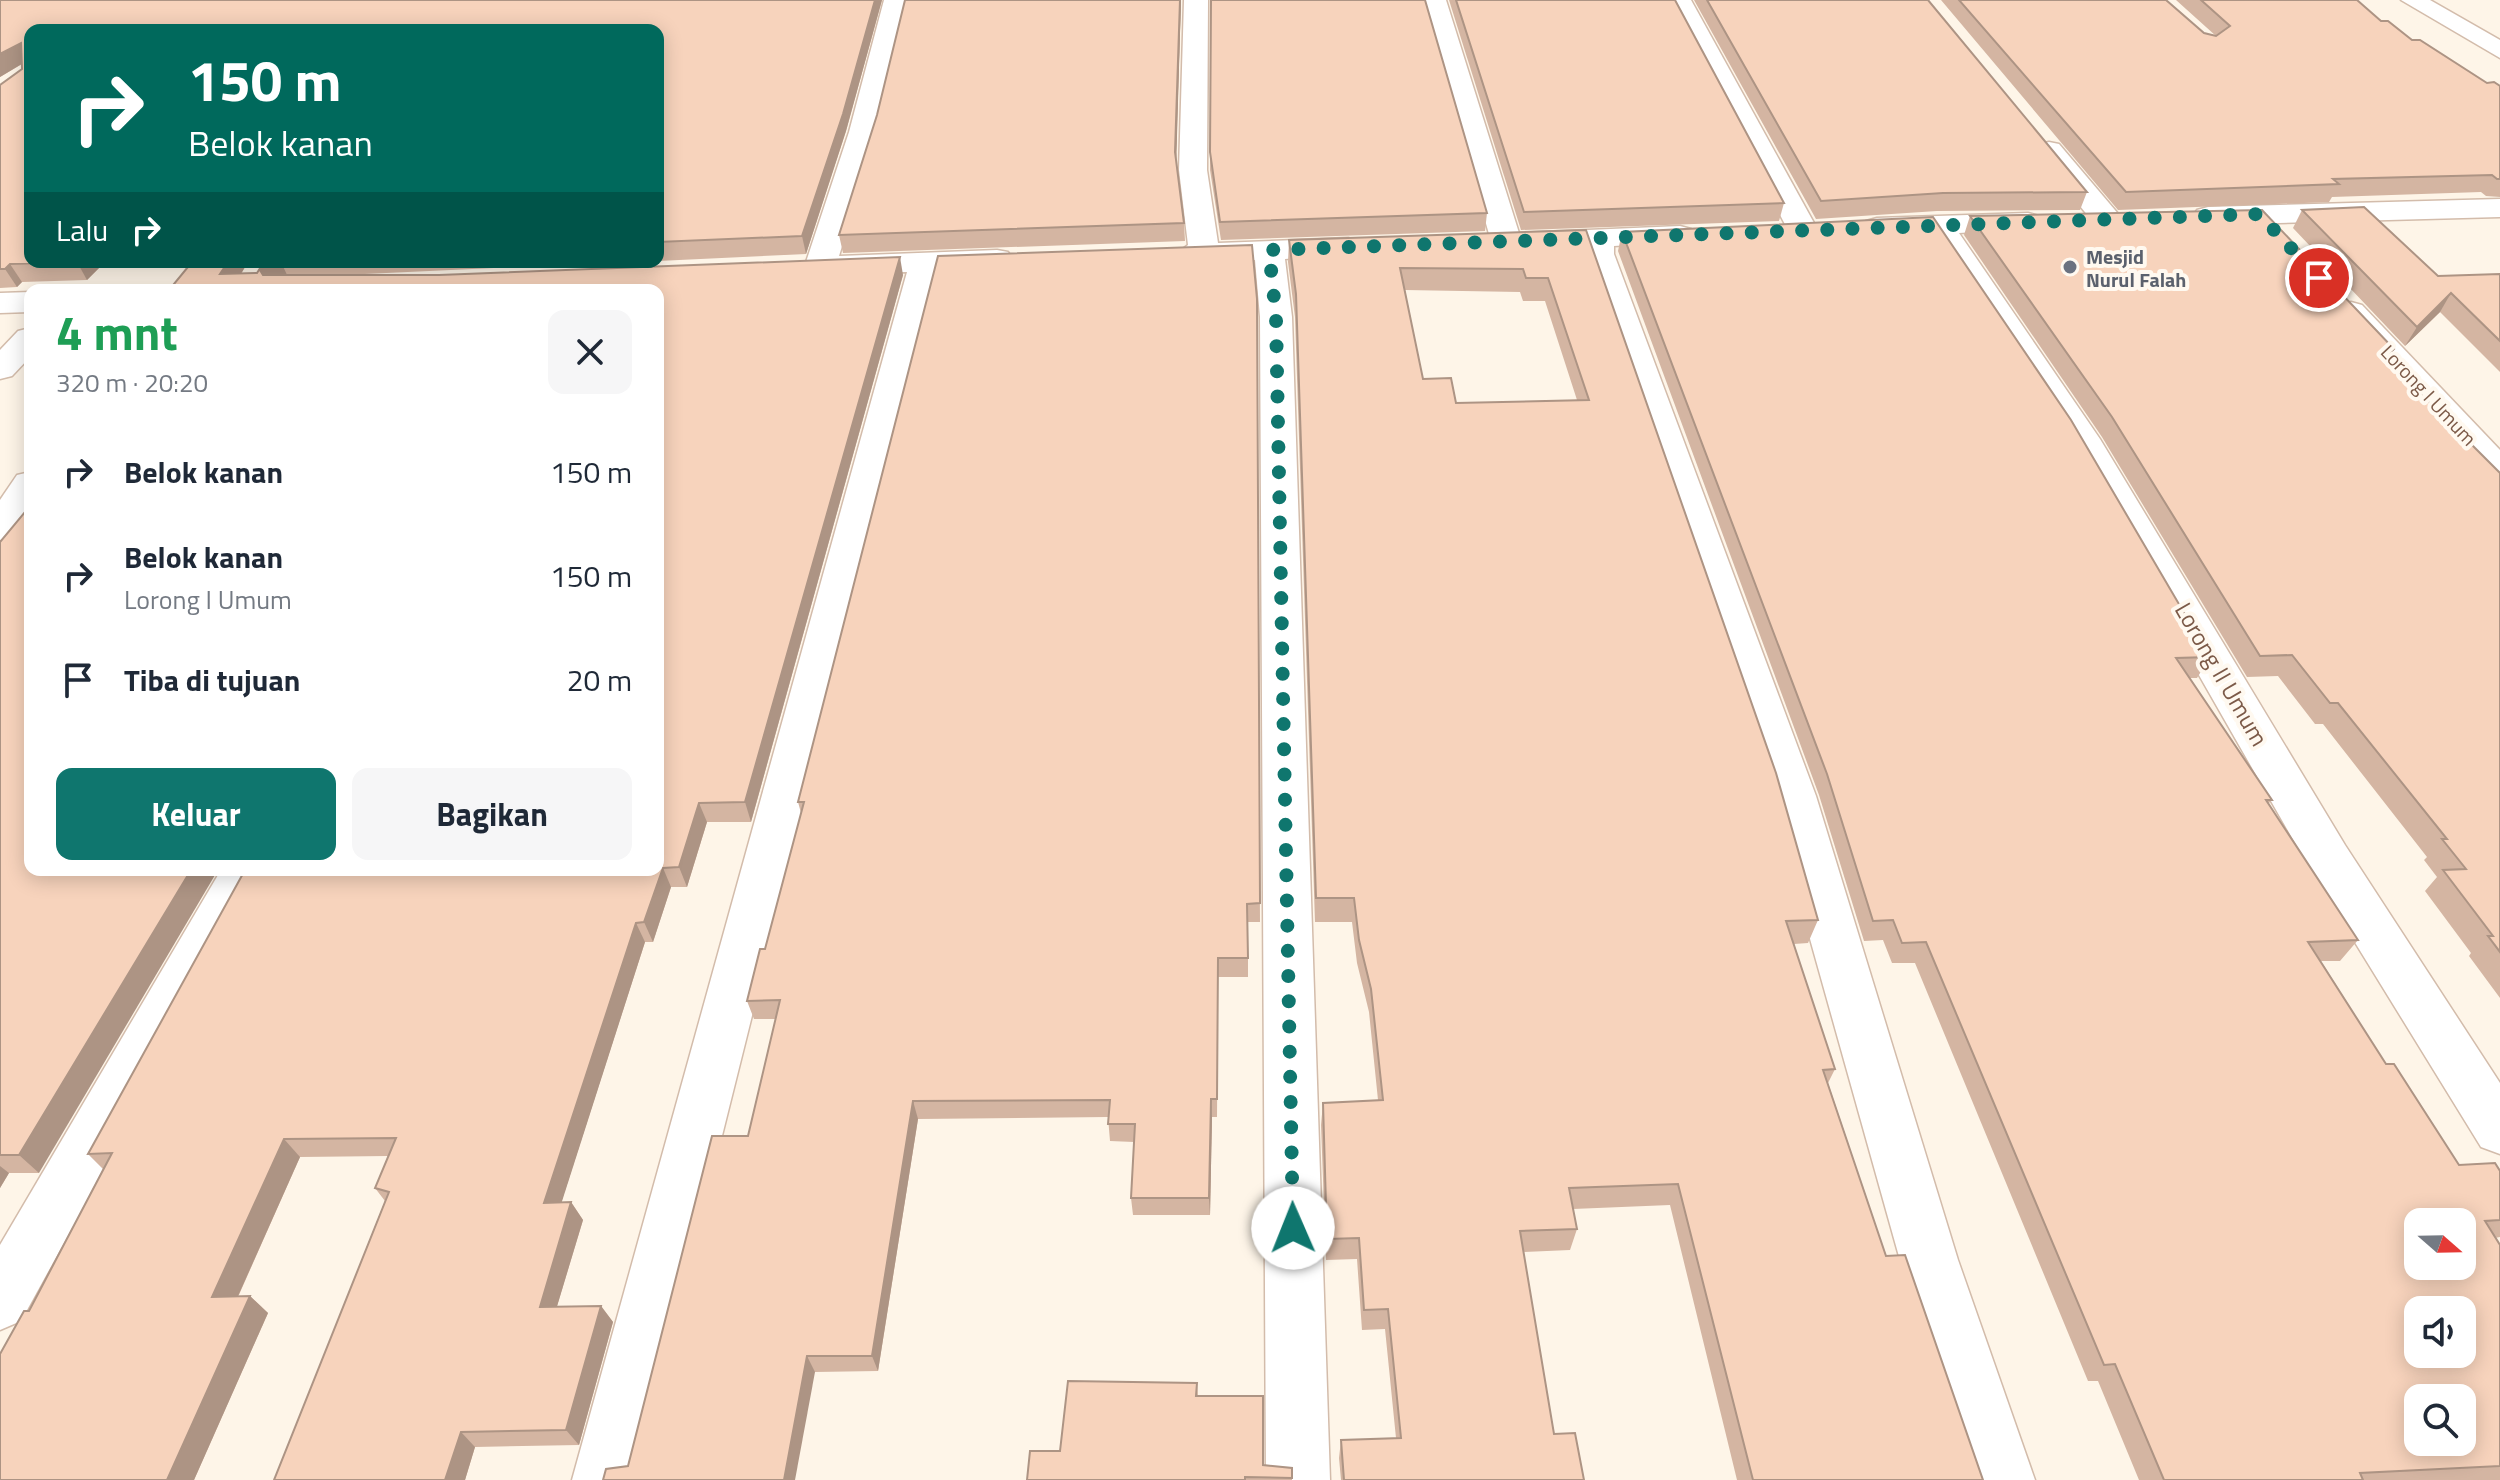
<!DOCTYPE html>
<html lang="id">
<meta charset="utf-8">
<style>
:root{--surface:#fff;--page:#f6f6f7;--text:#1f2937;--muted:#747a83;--accent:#0f766e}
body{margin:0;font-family:"Titillium Web",sans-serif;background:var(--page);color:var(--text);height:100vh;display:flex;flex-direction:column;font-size:30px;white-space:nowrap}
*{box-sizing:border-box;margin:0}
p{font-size:26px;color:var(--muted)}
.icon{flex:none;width:44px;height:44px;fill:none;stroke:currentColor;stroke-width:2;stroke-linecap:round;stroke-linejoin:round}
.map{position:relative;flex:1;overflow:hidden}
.drawer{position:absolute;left:24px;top:284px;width:640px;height:592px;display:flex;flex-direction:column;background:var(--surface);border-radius:16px;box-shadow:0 4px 20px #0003}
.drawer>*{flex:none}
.guide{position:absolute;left:24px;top:24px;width:640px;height:244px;border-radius:16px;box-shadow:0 4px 20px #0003;background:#00695c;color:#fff;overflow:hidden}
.needle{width:52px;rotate:110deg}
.buttons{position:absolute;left:2404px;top:1208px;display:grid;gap:16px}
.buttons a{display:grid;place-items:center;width:72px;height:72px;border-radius:16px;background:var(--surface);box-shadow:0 4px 20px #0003;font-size:40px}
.pin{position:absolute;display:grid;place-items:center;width:68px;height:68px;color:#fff;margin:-34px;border:4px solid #fff;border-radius:50%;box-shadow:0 2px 8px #0007}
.me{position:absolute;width:88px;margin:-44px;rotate:359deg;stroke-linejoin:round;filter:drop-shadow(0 0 6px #0008)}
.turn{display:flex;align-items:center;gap:28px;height:168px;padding:0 32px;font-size:36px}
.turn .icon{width:104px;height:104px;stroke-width:2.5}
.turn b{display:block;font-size:56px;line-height:68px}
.then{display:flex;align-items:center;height:76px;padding:0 32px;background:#0003;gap:16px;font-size:30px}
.round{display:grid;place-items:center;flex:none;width:84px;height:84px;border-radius:16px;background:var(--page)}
.overview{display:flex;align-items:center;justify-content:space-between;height:136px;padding:0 32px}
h1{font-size:48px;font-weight:700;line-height:60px;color:#1e9e55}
.action{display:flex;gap:16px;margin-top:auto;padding:16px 32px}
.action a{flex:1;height:92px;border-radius:16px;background:var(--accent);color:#fff;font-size:32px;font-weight:700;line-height:92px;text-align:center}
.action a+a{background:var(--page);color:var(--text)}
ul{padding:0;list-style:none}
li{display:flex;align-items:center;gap:24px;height:104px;padding:0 32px}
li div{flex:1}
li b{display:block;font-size:30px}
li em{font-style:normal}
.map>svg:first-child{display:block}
</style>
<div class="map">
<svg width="2500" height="1480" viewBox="0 0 2500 1480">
<rect width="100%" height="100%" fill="#fef5e8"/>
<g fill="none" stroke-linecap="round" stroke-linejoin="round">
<g stroke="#d3bcab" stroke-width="3">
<g id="minor">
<polygon points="884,0 908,0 877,132 839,256 997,250 1008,252 1012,259 1008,266 938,271 636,1480 572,1480 907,272 821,274 810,272 805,265 849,132"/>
<polygon points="1184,0 1208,0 1207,170 1218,243 1348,238 1359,241 1363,247 1359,253 1285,259 1292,317 1330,1480 1266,1480 1260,317 1255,260 1182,260 1178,253 1188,245 1179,170"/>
<path d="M 1422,0 L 1446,0 L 1519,233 L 1680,226 L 1691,229 L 1695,235 L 1691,241 L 1614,246 L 1614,254 L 1816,796 L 1958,1260 L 2035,1480 L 1971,1480 L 1900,1260 L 1770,796 L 1584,247 C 1562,248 1540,247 1519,247 C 1512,247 1505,250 1495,247 L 1491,241 Z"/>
<polygon points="1667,0 1691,0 1819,232 1815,238 1793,238 1789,232"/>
<polygon points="2401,0 2430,0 2500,40 2500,58"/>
<polygon points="2049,142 2059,144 2120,216 2124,222 2120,228 2098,228 2039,156 2035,150 2039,144"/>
<polygon points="2500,199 2500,217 2208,225 2197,222 2193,216 2197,210 2208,207"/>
<polygon points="2028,213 2039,216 2043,222 2039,228 1959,233 2100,439 2345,845 2500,1083 2500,1154 2481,1147 2311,871 2064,439 1929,234 1866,233 1862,227 1866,221 1877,218"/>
<polygon points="30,292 30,312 0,313 0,293"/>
<polygon points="2351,302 2362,305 2500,450 2500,482 2487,479 2340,319 2335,312 2340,305"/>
<polygon points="30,328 30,357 12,376 0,379 0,350 18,331"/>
<polygon points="30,472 30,511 14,536 0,540 0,500 17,475"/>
<polygon points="221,870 269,870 21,1321 0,1330 0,1245"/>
</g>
</g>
<use href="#minor" fill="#fff" fill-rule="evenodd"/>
</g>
<g fill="#d4b5a2" fill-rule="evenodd">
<polygon points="0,0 882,0 846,131 806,254 658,261 658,30 30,30 30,262 105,262 87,280 22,282 17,287 0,288 0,85 22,69 22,64 0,77"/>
<polygon points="905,0 1181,0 1176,160 1184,223 1185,241 843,253 839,235 877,115"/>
<polygon points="1449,0 1675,0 1784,203 1779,221 1521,230"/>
<polygon points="1694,0 1928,0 2087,192 2080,210 1937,211 1816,219"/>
<polygon points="1941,0 2166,0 2204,33 2216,36 2176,0 2357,0 2381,21 2412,40 2487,83 2500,86 2500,197 2486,196 2481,192 2332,197 2329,202 2118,210"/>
<polygon points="1210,152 1487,213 1485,231 1221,240 1210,170"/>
<polygon points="2302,210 2438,276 2500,274 2500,372 2440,312 2405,346 2293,228"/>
<polygon points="1970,216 2394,349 2387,360 2500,473 2500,998 2469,956 2471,953 2425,891 2437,877 2424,860 2427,857 2323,724 2315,724 2278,676 2247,677 2102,437 1964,235"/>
<path d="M 1586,230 L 1818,920 L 1808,943 L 1794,944 L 1835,1069 L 1828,1083 L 1886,1256 L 1983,1480 L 1737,1480 L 1670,1205 L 1573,1209 L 1577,1229 L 1570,1250 L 1523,1252 L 1554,1434 L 1584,1480 L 1341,1480 L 1339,1458 L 1341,1440 L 1396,1438 L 1385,1329 L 1362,1330 L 1357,1259 L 1326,1260 L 1321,1125 L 1323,1103 L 1378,1100 L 1369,1012 L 1357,963 L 1352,922 L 1315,922 L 1295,317 L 1288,262 L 1289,240 ZM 1405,290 L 1520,292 L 1523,301 L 1545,301 L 1577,400 L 1456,403 L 1423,379 Z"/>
<polygon points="1622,232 2210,657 2197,678 2190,678 2272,800 2268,804 2358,940 2340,961 2321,961 2386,1064 2459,1165 2500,1171 2500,1237 2495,1238 2500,1245 2500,1480 2139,1480 2098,1381 2088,1381 1915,963 1892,963 1883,940 1864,941 1819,795 1618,251"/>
<polygon points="192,262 248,262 241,274 257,273 264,262 627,262 343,275 903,275 751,822 707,822 687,887 671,887 653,942 645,942 561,1203 571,1202 583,1220 557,1306 601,1306 613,1322 579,1445 475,1447 465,1480 274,1480 385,1201 375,1188 388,1156 300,1157 238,1297 250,1296 268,1313 194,1480 0,1480 29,1311 103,1169 88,1154 658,290 169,290"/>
<polygon points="1257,299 1260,922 1248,922 1248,977 1218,977 1217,1117 1212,1117 1210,1215 1133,1215 1131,1198 1134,1142 1110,1141 1108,1117 918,1119 878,1371 815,1372 628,1466 748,1136 776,1019 754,1019 747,1001 765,949 801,813 798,802"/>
<polygon points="0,542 39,1173 9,1173 0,1188"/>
<polygon points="1197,1383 1198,1396 1263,1465 1292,1468 1292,1480 1027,1480 1060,1451"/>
</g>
<g fill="#ad9484">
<polygon points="875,0 882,0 846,131 806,254 802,236"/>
<polygon points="1180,0 1181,0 1176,170 1175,152"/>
<polygon points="21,43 30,59 0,77 0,54"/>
<polygon points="900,257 903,275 751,822 745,802"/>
<polygon points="77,262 105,262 87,280"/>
<polygon points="228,262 248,262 231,290 220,274"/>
<polygon points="267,262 281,262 288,277 270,288 260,270"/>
<polygon points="10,264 22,282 17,287 5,269"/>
<polygon points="2451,293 2440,312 2405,346 2417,327"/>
<polygon points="699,803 707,822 687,887 679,867"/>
<polygon points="663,868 671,887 653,942 644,922"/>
<polygon points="191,870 218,870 39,1173 19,1155"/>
<polygon points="636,923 645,942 556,1220 544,1203"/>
<polygon points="1211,1099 1212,1117 1210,1215 1209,1198"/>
<polygon points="913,1101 918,1119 878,1371 872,1356"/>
<polygon points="284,1139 300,1157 230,1314 212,1297"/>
<polygon points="0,1166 9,1173 0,1188"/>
<polygon points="571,1202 583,1220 552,1323 540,1307"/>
<polygon points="250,1296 268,1313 194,1480 167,1480"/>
<polygon points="601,1306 613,1322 579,1445 566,1430"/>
<polygon points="807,1356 815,1372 795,1480 784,1480"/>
<polygon points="461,1432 475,1447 465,1480 445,1480"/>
</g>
<g fill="#f7d3bc" stroke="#ad9484" stroke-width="2" fill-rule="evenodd">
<polygon points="0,0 875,0 843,114 802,236 658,242 658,30 30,30 30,262 74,262 10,264 5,269 0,269 0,85 22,69 21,43 0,54"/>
<polygon points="905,0 1180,0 1175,152 1184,223 839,235 877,115"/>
<polygon points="1211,0 1425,0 1487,213 1220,222 1210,152"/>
<polygon points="1456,0 1675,0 1784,203 1524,212"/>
<polygon points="1707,0 1928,0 2087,192 1943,193 1821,201"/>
<polygon points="1959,0 2166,0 2204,33 2216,36 2230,26 2201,0 2357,0 2381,21 2388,21 2412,40 2420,40 2487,83 2494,82 2500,86 2500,179 2497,179 2492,175 2333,179 2339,184 2126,192"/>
<polygon points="2364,207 2438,276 2500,274 2500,341 2451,293 2417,327 2302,210"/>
<polygon points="2262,210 2394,349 2385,358 2500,473 2500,952 2488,936 2493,936 2443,870 2466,869 2442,839 2447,839 2338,703 2330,703 2292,655 2260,656 2112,417 1970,216"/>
<path d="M 1933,217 L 2071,420 L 2210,657 L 2176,658 L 2272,800 L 2266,800 L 2358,940 L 2308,942 L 2386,1064 L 2394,1064 L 2459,1165 L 2495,1163 L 2500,1171 L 2500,1220 L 2485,1221 L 2500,1245 L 2500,1466 L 2360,1473 L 2363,1480 L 2164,1480 L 2115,1364 L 2104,1365 L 1926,942 L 1902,943 L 1893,920 L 1873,921 L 1827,774 L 1622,232 ZM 2418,1222 L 2462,1222 L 2462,1266 L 2418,1266 ZM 2418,1310 L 2462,1310 L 2462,1354 L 2418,1354 ZM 2418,1398 L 2462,1398 L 2462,1442 L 2418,1442 Z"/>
<path d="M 1586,230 L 1776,773 L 1818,920 L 1786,921 L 1835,1069 L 1823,1070 L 1886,1256 L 1905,1255 L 1983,1480 L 1753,1480 L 1678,1184 L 1569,1188 L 1577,1229 L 1520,1231 L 1554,1434 L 1575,1433 L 1584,1480 L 1344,1480 L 1341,1440 L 1401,1438 L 1388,1309 L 1364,1310 L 1359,1238 L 1327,1239 L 1323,1103 L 1383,1100 L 1371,989 L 1359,940 L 1354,898 L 1316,898 L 1296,294 L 1289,240 ZM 1400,268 L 1523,269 L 1526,278 L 1548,278 L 1589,400 L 1456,403 L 1451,378 L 1423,379 Z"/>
<polygon points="1252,245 1257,299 1260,903 1247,904 1248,958 1218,958 1217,1099 1211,1099 1209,1198 1131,1198 1135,1124 1108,1124 1110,1100 913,1101 872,1356 807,1356 784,1480 603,1480 606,1469 628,1466 712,1136 748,1136 780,1000 747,1001 760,949 765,949 804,802 798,802 938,256"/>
<polygon points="900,257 745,802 699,803 679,867 663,868 644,922 636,923 544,1203 571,1202 540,1307 601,1306 566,1430 461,1432 445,1480 274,1480 389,1192 375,1188 396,1138 284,1139 212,1297 250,1296 167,1480 0,1480 0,1354 24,1311 29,1311 112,1153 88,1154 245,870 658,870 658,290 169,290 192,262 228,262 220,274 257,273 264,262 267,262 260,270 263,275 439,275"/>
<polygon points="30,506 30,870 191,870 19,1155 0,1155 0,542"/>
<polygon points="1068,1381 1197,1383 1196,1396 1263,1396 1263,1465 1292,1468 1292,1478 1245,1477 1245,1480 1027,1480 1030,1451 1060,1451"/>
</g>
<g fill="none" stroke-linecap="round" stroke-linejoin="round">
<polyline stroke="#0f766e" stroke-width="14" stroke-dasharray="0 25.2" points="1293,1228 1276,317 1269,250 2259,214 2319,278"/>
</g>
<circle fill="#6b7280" stroke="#fff9f0" stroke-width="3" cx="2070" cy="267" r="8"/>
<g text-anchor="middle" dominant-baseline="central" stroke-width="8" stroke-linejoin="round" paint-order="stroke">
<g font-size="20" font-weight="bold" fill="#5b616d" stroke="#fff9f0" text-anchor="start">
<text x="2086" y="256">Mesjid<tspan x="2086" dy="23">Nurul Falah</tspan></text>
</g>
<g font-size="20" fill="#7c5a48" stroke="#fff9f0">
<text transform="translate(2429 395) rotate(47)">Lorong I Umum</text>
</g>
<g font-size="24" fill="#7c5a48" stroke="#fff9f0">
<text transform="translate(2222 674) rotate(60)">Lorong II Umum</text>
</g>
</g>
</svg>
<div class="buttons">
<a><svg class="needle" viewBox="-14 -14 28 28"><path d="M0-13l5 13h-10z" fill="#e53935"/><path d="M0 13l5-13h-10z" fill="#747a83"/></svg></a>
<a><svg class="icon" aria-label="sound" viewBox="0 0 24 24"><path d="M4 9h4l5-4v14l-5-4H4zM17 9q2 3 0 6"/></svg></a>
<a><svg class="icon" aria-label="search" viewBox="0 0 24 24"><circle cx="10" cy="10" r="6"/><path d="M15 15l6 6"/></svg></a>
</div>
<div class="pin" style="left:2319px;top:278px;background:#d93025"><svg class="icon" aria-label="arrive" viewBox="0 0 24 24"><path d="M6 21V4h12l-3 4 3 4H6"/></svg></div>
<svg class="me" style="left:1293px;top:1228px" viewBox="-20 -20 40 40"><circle r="19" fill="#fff"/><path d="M0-13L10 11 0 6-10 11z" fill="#0f766e"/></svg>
<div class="guide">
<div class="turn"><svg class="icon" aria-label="right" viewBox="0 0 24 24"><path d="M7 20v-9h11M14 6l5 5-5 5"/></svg><div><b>150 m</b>Belok kanan</div></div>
<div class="then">Lalu<svg class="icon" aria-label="right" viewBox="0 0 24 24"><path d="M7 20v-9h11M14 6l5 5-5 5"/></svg></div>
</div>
<section class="drawer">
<div class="overview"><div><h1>4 mnt</h1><p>320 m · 20:20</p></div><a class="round"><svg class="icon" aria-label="close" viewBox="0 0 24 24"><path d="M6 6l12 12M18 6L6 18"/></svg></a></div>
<ul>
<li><svg class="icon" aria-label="right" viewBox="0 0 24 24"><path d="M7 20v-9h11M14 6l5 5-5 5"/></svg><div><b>Belok kanan</b></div><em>150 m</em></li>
<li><svg class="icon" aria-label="right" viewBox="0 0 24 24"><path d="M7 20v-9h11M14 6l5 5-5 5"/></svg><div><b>Belok kanan</b><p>Lorong I Umum</p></div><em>150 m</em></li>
<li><svg class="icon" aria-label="arrive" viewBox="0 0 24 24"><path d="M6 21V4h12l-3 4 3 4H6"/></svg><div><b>Tiba di tujuan</b></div><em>20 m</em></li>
</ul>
<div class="action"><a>Keluar</a><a>Bagikan</a></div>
</section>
</div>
